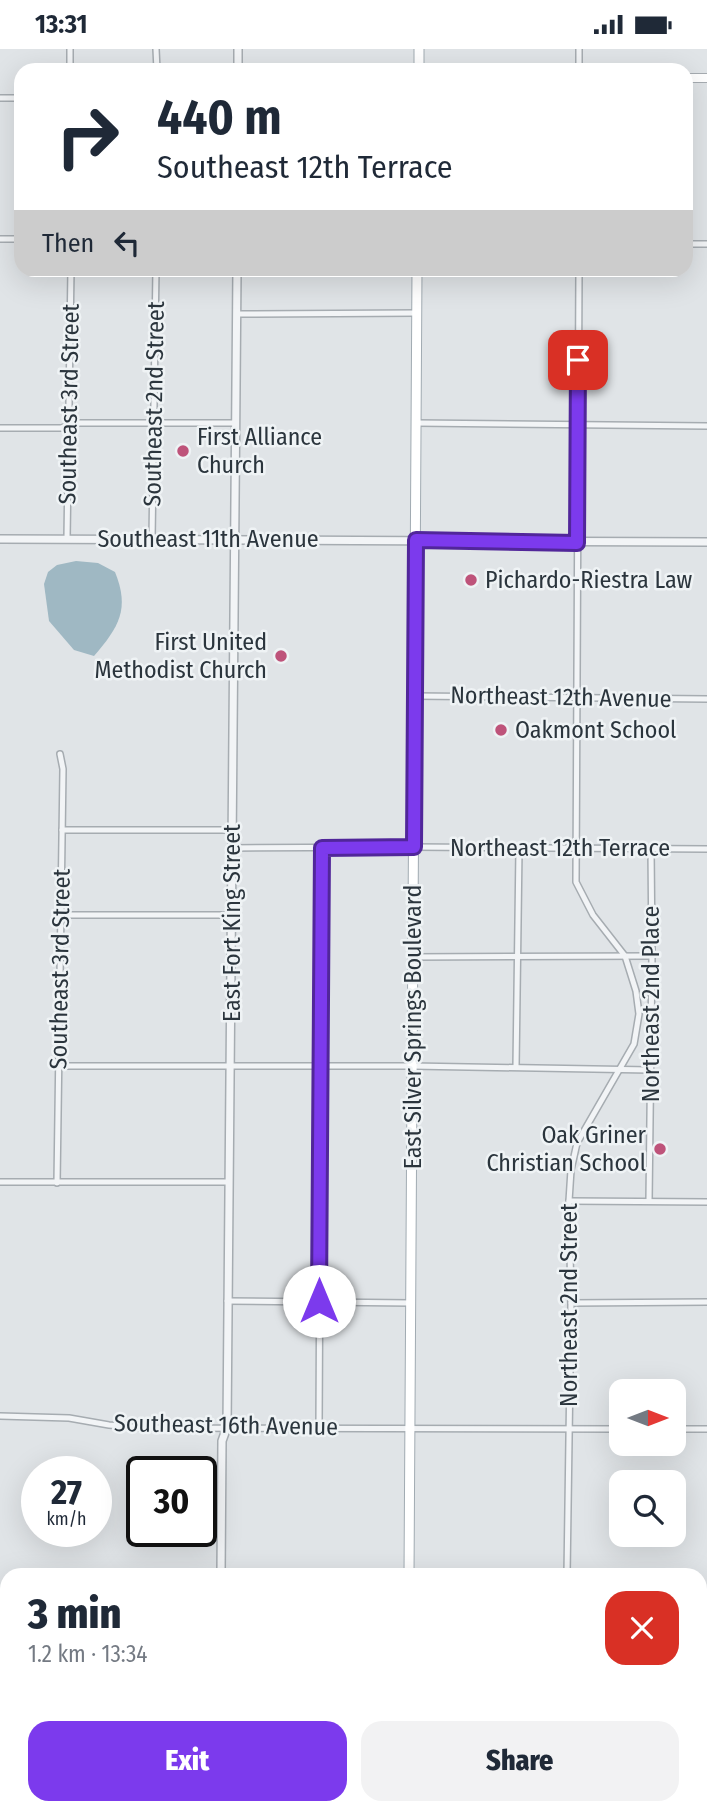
<!DOCTYPE html>
<meta charset="utf-8">
<style>
:root{--surface:#fff;--page:#f2f2f3;--text:#1f2937;--muted:#747a83;--accent:#7c3aed}
body{margin:0;font-family:"Fira Sans Condensed",sans-serif;background:var(--page);color:var(--text);height:100vh;display:flex;flex-direction:column;font-size:26px;white-space:nowrap}
*{box-sizing:border-box;margin:0}
p{font-size:23px;color:var(--muted)}
.icon{flex:none;width:38px;height:38px;fill:none;stroke:currentColor;stroke-width:2;stroke-linecap:round;stroke-linejoin:round}
.map{position:relative;flex:1;overflow:hidden}
.panel{position:absolute;left:0px;top:1519px;width:707px;height:247px;display:flex;flex-direction:column;background:var(--surface);border-radius:21px 21px 0 0;box-shadow:0 7px 28px #0002}
.panel>*{flex:none}
.banner{position:absolute;left:14px;top:14px;width:679px;height:214px;border-radius:21px;box-shadow:0 7px 28px #0002;background:#fff;color:var(--text);overflow:hidden}
.needle{width:46px;rotate:90deg}
.fabs{position:absolute;left:609px;top:1330px;display:grid;gap:14px}
.fabs a{display:grid;place-items:center;width:77px;height:77px;border-radius:14px;background:var(--surface);box-shadow:0 7px 28px #0002;font-size:35px}
.speed{position:absolute;left:21px;top:1407px;display:flex;gap:14px;font-size:35px;font-weight:700;text-align:center}
.speed>*{display:grid;place-content:center;width:91px;height:91px;border-radius:50%;background:var(--surface);box-shadow:0 7px 28px #0002;line-height:1}
.speed small{font-size:18px;font-weight:400}
.speed .limit{border:4px solid #111;border-radius:10px;background:#fff;color:#111}
.pin{position:absolute;display:grid;place-items:center;width:60px;height:60px;color:#fff;margin:-30px;border-radius:14px;box-shadow:0 4px 10px #0006}
.me{position:absolute;width:77px;margin:-38px;rotate:0deg;stroke-linejoin:round;filter:drop-shadow(0 0 5px #0008)}
.turn{display:flex;align-items:center;gap:24px;height:147px;padding:0 28px;font-size:32px}
.turn .icon{width:91px;height:91px;stroke-width:2.5}
.turn b{display:block;font-size:49px;line-height:60px}
.then{display:flex;align-items:center;height:66px;padding:0 28px;background:#0003;gap:14px;font-size:26px}
.round{display:grid;place-items:center;flex:none;width:74px;height:74px;border-radius:21px;background:var(--page)}
.head{display:flex;align-items:center;justify-content:space-between;height:119px;padding:0 28px}
h1{font-size:42px;font-weight:800;line-height:52px}
.button{display:flex;gap:14px;margin-top:auto;padding:14px 28px}
.button a{flex:1;height:80px;border-radius:21px;background:var(--accent);color:#fff;font-size:28px;font-weight:800;line-height:80px;text-align:center}
.button a+a{background:var(--page);color:var(--text)}
.status{display:flex;justify-content:space-between;align-items:center;height:49px;padding:0 35px;background:var(--surface);direction:ltr}
.status svg{height:19px;fill:currentColor}
.map>svg:first-child{display:block}
</style>
<div class="status"><b>13:31</b><svg viewBox="0 0 49 12"><path d="M0 12V9h3v3zM5 12V6h3v6zM10 12V3h3v9zM15 12V0h3v12zM26 1h20v11H26zM47 4h2v5h-2z"/></svg></div>
<div class="map">
<svg width="707" height="1765" viewBox="0 0 707 1765">
<rect width="100%" height="100%" fill="#e0e4e7"/>
<path fill="#9fb8c3" d="M 76,512 L 98,514 L 115,523 C 130,560 119,578 94,607 L 74,601 L 49,572 L 44,535 L 48,523 L 57,516 Z"/>
<g fill="none" stroke-linecap="round" stroke-linejoin="round">
<g stroke="#a6acb1" stroke-width="8">
<g id="minor">
<polyline points="70,0 70,21"/>
<polyline points="156,0 157,21"/>
<polyline points="579,21 579,0"/>
<polyline points="0,49 21,49"/>
<polyline points="0,190 21,190"/>
<polyline points="686,195 707,195"/>
<polyline points="237,265 417,264"/>
<polyline points="417,374 707,377"/>
<polyline points="0,379 61,379 77,374 235,374"/>
<polyline points="67,490 71,220"/>
<polyline points="152,490 156,220"/>
<polyline points="415,647 707,650"/>
<polyline points="62,781 232,781"/>
<polyline points="231,799 414,798 707,800"/>
<polyline points="62,866 231,866"/>
<polyline points="413,908 652,907"/>
<polyline points="59,1017 412,1017 650,1021"/>
<polyline points="516,1018 519,800"/>
<polyline points="0,1133 228,1133"/>
<polyline points="57,1134 63,720 60,705"/>
<polyline points="569,1152 707,1153"/>
<polyline points="649,1152 652,907 651,800"/>
<polyline points="227,1252 411,1254"/>
<polyline points="571,1254 707,1253"/>
<polyline points="0,1367 69,1369 109,1376 143,1379 621,1380"/>
<polyline points="319,1378 322,799"/>
<polyline points="674,1380 707,1380"/>
<polyline points="567,1526 571,1254 569,1152 571,1121 577,1094 634,995 639,965 636,942 625,907 593,866 576,833 579,220"/>
<polyline points="566,1765 566,1759"/>
</g>
</g>
<g stroke="#a6acb1" stroke-width="10">
<g id="tertiary">
<polyline points="238,21 238,0"/>
<polyline points="0,490 707,493"/>
<polyline points="221,1526 222,1392 227,1378 237,220"/>
<polyline points="218,1765 218,1759"/>
</g>
</g>
<g stroke="#a6acb1" stroke-width="10">
<polyline id="secondary" points="686,29 707,29"/>
</g>
<g stroke="#a1abb2" stroke-width="11">
<g id="primary">
<polyline points="419,0 419,21"/>
<polyline points="409,1526 417,220"/>
<polyline points="406,1765 406,1759"/>
</g>
</g>
<use href="#minor" stroke="#f2f4f6" stroke-width="5"/>
<use href="#tertiary" stroke="#f2f4f6" stroke-width="7"/>
<use href="#secondary" stroke="#fff" stroke-width="8"/>
<use href="#primary" stroke="#fff" stroke-width="9"/>
</g>
<g fill="none" stroke-linecap="round" stroke-linejoin="round">
<g stroke="#51269a" stroke-width="18">
<polyline id="route" points="319,1252 322,799 414,798 416,491 577,494 578,311"/>
</g>
<use href="#route" stroke="#7c3aed" stroke-width="12"/>
</g>
<g fill="#be537a" stroke="#eff3f5" stroke-width="2.5">
<circle cx="183" cy="402" r="7"/>
<circle cx="471" cy="531" r="7"/>
<circle cx="281" cy="607" r="7"/>
<circle cx="501" cy="681" r="7"/>
<circle cx="660" cy="1100" r="7"/>
</g>
<g text-anchor="middle" dominant-baseline="central" stroke-width="5" stroke-linejoin="round" paint-order="stroke">
<g font-size="24" fill="#2b353d" stroke="#eff3f5">
<text transform="translate(69 355) rotate(-89)">Southeast 3rd Street</text>
<text transform="translate(154 355) rotate(-89)">Southeast 2nd Street</text>
<text x="208" y="490">Southeast 11th Avenue</text>
<text transform="translate(561 648) rotate(1)">Northeast 12th Avenue</text>
<text x="560" y="799">Northeast 12th Terrace</text>
<text transform="translate(232 874) rotate(-90)">East Fort King Street</text>
<text transform="translate(60 920) rotate(-89)">Southeast 3rd Street</text>
<text transform="translate(651 955) rotate(-90)">Northeast 2nd Place</text>
<text transform="translate(413 978) rotate(-90)">East Silver Springs Boulevard</text>
<text transform="translate(569 1256) rotate(-90)">Northeast 2nd Street</text>
<text transform="translate(226 1376) rotate(1)">Southeast 16th Avenue</text>
</g>
<g font-size="24" fill="#2b353d" stroke="#eff3f5" text-anchor="start">
<text x="197" y="388">First Alliance<tspan x="197" dy="28">Church</tspan></text>
<text x="485" y="531">Pichardo-Riestra Law</text>
<text x="267" y="593" text-anchor="end">First United<tspan x="267" dy="28">Methodist Church</tspan></text>
<text x="515" y="681">Oakmont School</text>
<text x="646" y="1086" text-anchor="end">Oak Griner<tspan x="646" dy="28">Christian School</tspan></text>
</g>
</g>
</svg>
<div class="fabs">
<a><svg class="needle" viewBox="-14 -14 28 28"><path d="M0-13l5 13h-10z" fill="#e53935"/><path d="M0 13l5-13h-10z" fill="#747a83"/></svg></a>
<a><svg class="icon" aria-label="search" viewBox="0 0 24 24"><circle cx="10" cy="10" r="6"/><path d="M15 15l6 6"/></svg></a>
</div>
<div class="speed"><div>27<small>km/h</small></div><div class="limit">30</div></div>
<div class="pin" style="left:578px;top:311px;background:#d93025"><svg class="icon" aria-label="arrive" viewBox="0 0 24 24"><path d="M6 21V4h12l-3 4 3 4H6"/></svg></div>
<svg class="me" style="left:319px;top:1252px" viewBox="-20 -20 40 40"><circle r="19" fill="#fff"/><path d="M0-13L10 11 0 6-10 11z" fill="#7c3aed"/></svg>
<div class="banner">
<div class="turn"><svg class="icon" aria-label="right" viewBox="0 0 24 24"><path d="M7 20v-9h11M14 6l5 5-5 5"/></svg><div><b>440 m</b>Southeast 12th Terrace</div></div>
<div class="then">Then<svg class="icon" aria-label="left" viewBox="0 0 24 24"><path d="M17 20v-9H6M10 6l-5 5 5 5"/></svg></div>
</div>
<section class="panel">
<div class="head"><div><h1>3 min</h1><p>1.2 km · 13:34</p></div><a class="round" style="background:#d93025;color:#fff"><svg class="icon" aria-label="close" viewBox="0 0 24 24"><path d="M6 6l12 12M18 6L6 18"/></svg></a></div>
<div class="button"><a>Exit</a><a>Share</a></div>
</section>
</div>
